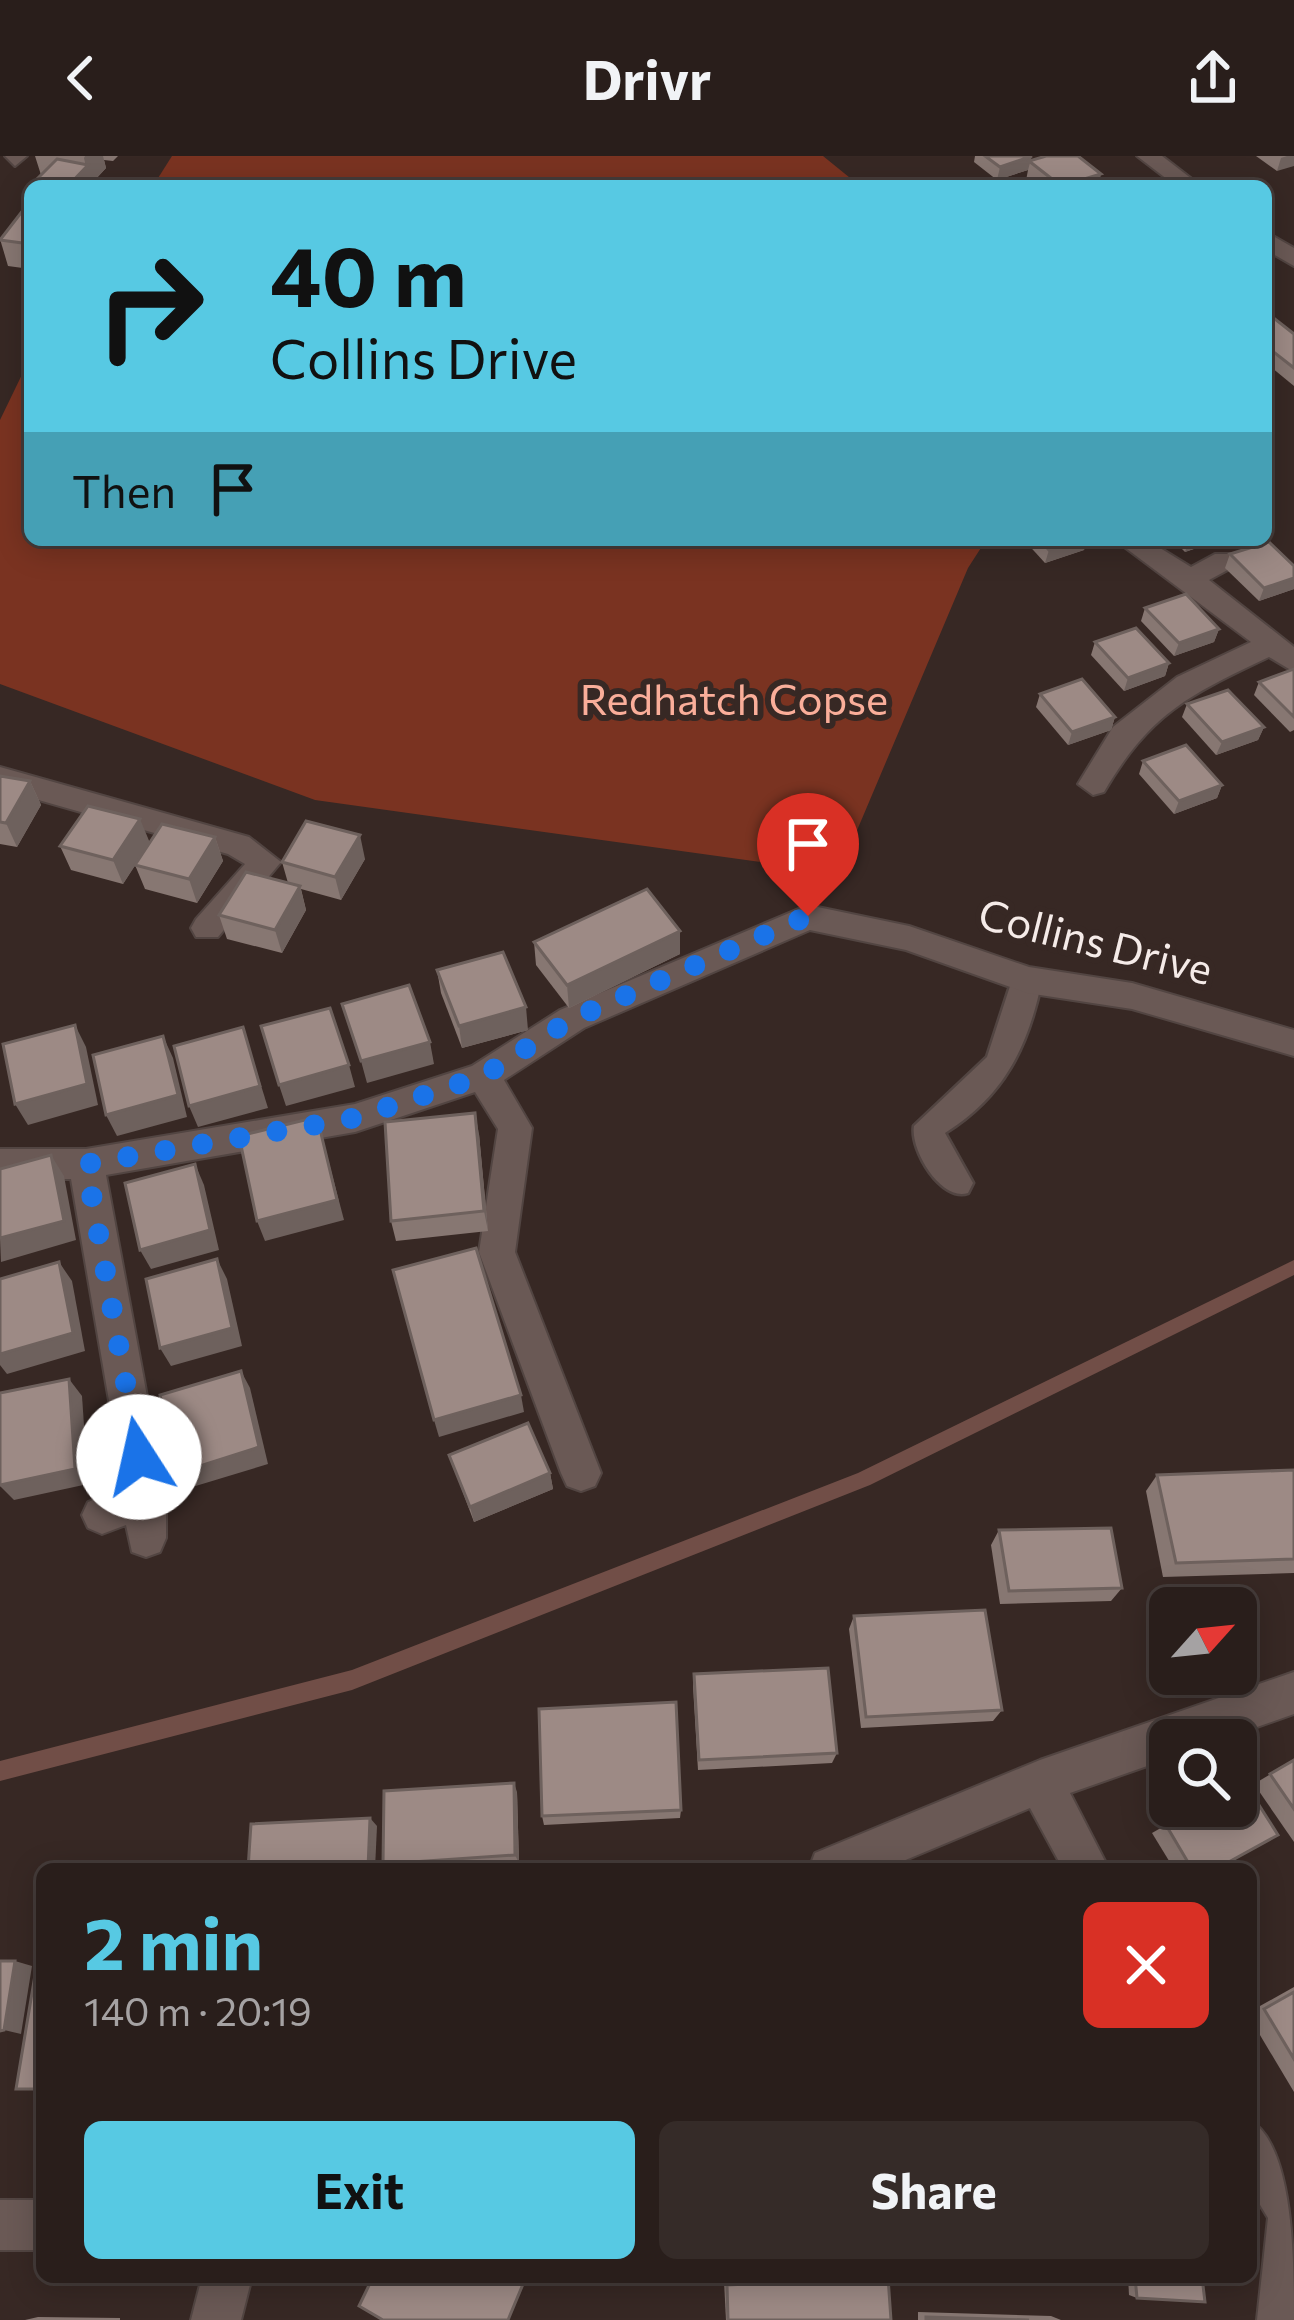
<!DOCTYPE html>
<meta charset="utf-8">
<style>
:root{--surface:#291e1b;--page:#352b28;--text:#f1f3f6;--muted:#a5a2a3;--line:#453c3a;--accent:#57c9e3}
body{margin:0;font-family:Commissioner,sans-serif;background:var(--page);color:var(--text);height:100vh;display:flex;flex-direction:column;font-size:45px;white-space:nowrap}
*{box-sizing:border-box;margin:0}
p{font-size:39px;color:var(--muted)}
.icon{flex:none;width:66px;height:66px;fill:none;stroke:currentColor;stroke-width:2;stroke-linecap:round;stroke-linejoin:round}
.map{position:relative;flex:1;overflow:hidden}
.sheet{position:absolute;left:36px;top:1707px;width:1221px;height:420px;display:flex;flex-direction:column;background:var(--surface);border-radius:18px;box-shadow:0 6px 30px #0003,0 0 0 3px var(--line)}
.sheet>*{flex:none}
.top-card{position:absolute;left:24px;top:24px;width:1248px;height:366px;border-radius:18px;box-shadow:0 6px 30px #0003,0 0 0 3px var(--line);background:#57c9e3;color:#111;overflow:hidden}
.needle{width:78px;rotate:63deg}
.controls{position:absolute;left:1149px;top:1431px;display:grid;gap:24px}
.controls a{display:grid;place-items:center;width:108px;height:108px;border-radius:18px;background:var(--surface);box-shadow:0 6px 30px #0003,0 0 0 3px var(--line);font-size:60px}
.pin{position:absolute;display:grid;place-items:center;width:102px;height:102px;color:#fff;margin:-123px -51px;border-radius:50% 50% 50% 0;rotate:-45deg;box-shadow:0 0 12px #0007}
.pin .icon{rotate:45deg}
.me{position:absolute;width:132px;margin:-66px;rotate:350deg;stroke-linejoin:round;filter:drop-shadow(0 0 9px #0008)}
.turn{display:flex;align-items:center;gap:42px;height:252px;padding:0 48px;font-size:54px}
.turn .icon{width:156px;height:156px;stroke-width:2.5}
.turn b{display:block;font-size:84px;line-height:102px}
.then{display:flex;align-items:center;height:114px;padding:0 48px;background:#0003;gap:24px;font-size:45px}
.round{display:grid;place-items:center;flex:none;width:126px;height:126px;border-radius:18px;background:var(--page)}
.overview{display:flex;align-items:center;justify-content:space-between;height:204px;padding:0 48px}
h1{font-size:72px;font-weight:700;line-height:90px;color:var(--accent)}
.button{display:flex;gap:24px;margin-top:auto;padding:24px 48px}
.button a{flex:1;height:138px;border-radius:18px;background:var(--accent);color:#111;font-size:48px;font-weight:700;line-height:138px;text-align:center}
.button a+a{background:var(--page);color:var(--text)}
header{display:flex;justify-content:space-between;align-items:center;height:156px;padding:0 48px;background:var(--surface);font-size:54px;font-weight:700}
.map>svg:first-child{display:block}
</style>
<header><svg class="icon" aria-label="back" viewBox="0 0 24 24"><path d="M15 5l-7 7 7 7"/></svg>Drivr<svg class="icon" aria-label="share" viewBox="0 0 24 24"><path d="M12 15V3M7 8l5-5 5 5M5 13v7h14v-7"/></svg></header>
<div class="map">
<svg width="1294" height="2164" viewBox="0 0 1294 2164">
<rect width="100%" height="100%" fill="#372824"/>
<g fill="#7a3321">
<polygon points="172,0 823,0 860,30 153,30"/>
<polygon points="30,202 30,384 986,384 968,412 839,717 315,644 0,528 0,264"/>
</g>
<g fill="none" stroke-linecap="round" stroke-linejoin="round">
<polygon fill="#714e47" fill-rule="evenodd" points="1294,1104 1294,1119 870,1329 352,1534 0,1625 0,1605 352,1514 858,1317"/>
<g stroke="#524542" stroke-width="5">
<path id="lane" d="M 1027,812 L 1042,824 C 1028,891 1004,940 945,977 L 973,1027 L 968,1037 C 942,1046 910,995 914,970 L 987,901 L 1012,824 Z"/>
</g>
<g stroke="#524542" stroke-width="4">
<g id="street">
<polygon points="5,0 27,0 15,10"/>
<polygon points="1137,0 1162,0 1201,30 1176,30"/>
<polygon points="1266,76 1294,92 1294,110 1266,94"/>
<path d="M 1115,384 L 1147,384 L 1191,411 L 1215,398 L 1235,398 L 1235,410 L 1209,424 L 1294,491 L 1294,516 L 1269,501 C 1189,539 1150,557 1104,636 L 1093,639 L 1078,628 L 1113,571 L 1177,521 L 1251,486 Z"/>
<polygon points="0,611 249,681 281,706 218,781 196,781 191,772 196,763 245,708 228,698 0,633"/>
<polygon points="808,749 909,770 1029,811 1132,827 1294,874 1294,900 1132,853 1027,837 906,794 810,774 584,872 504,924 532,972 515,1096 601,1317 595,1330 581,1335 567,1330 561,1317 479,1096 498,973 475,936 355,976 106,1019 166,1343 166,1382 160,1396 146,1401 132,1396 126,1369 102,1378 88,1372 82,1359 88,1346 124,1332 71,1023 0,1023 0,993 86,993 355,948 472,910 560,854"/>
<polygon points="1294,1516 1294,1558 1220,1584 1170,1584 1170,1602 1070,1637 1109,1713 1063,1713 1030,1652 884,1713 809,1713 815,1697 1040,1604"/>
<path d="M 1251,1965 C 1294,1991 1294,2107 1294,2164 L 1257,2164 L 1268,2062 L 1251,2034 Z"/>
<rect x="0" y="2044" width="42" height="50"/>
<polygon points="202,2121 252,2121 241,2164 191,2164"/>
</g>
</g>
<use href="#lane" fill="#6a5955" fill-rule="evenodd"/>
<use href="#street" fill="#6a5955" fill-rule="evenodd"/>
</g>
<g fill="#877772">
<polygon points="35,0 118,0 113,5 104,4 106,12 93,26 41,19"/>
<polygon points="975,0 1031,0 1031,4 1099,30 1025,30 1028,14 997,24 974,6"/>
<polygon points="1256,0 1294,0 1277,15"/>
<polygon points="30,49 30,113 8,110 0,83"/>
<polygon points="1266,156 1294,178 1294,230 1266,207"/>
<polygon points="1024,384 1087,384 1084,394 1045,407"/>
<polygon points="1173,384 1220,384 1185,396"/>
<polygon points="1230,398 1294,410 1294,433 1259,445 1225,412"/>
<polygon points="1145,452 1219,473 1214,486 1174,500 1141,465"/>
<polygon points="1095,486 1169,507 1165,520 1124,535 1091,499"/>
<polygon points="1294,513 1294,574 1290,576 1254,539 1259,526"/>
<polygon points="1040,538 1115,561 1111,574 1068,589 1036,551"/>
<polygon points="1187,548 1264,571 1258,584 1216,599 1182,561"/>
<polygon points="1143,605 1222,629 1217,642 1174,658 1139,618"/>
<polygon points="0,620 30,625 41,649 17,691 0,688"/>
<polygon points="215,681 223,705 197,747 145,733 135,709 123,728 71,714 60,690 150,687"/>
<polygon points="365,703 341,744 301,733 306,754 282,797 227,783 219,759 288,727 282,706"/>
<polygon points="534,786 680,798 569,852 536,809"/>
<polygon points="437,814 528,874 462,892 441,837"/>
<polygon points="479,978 488,1075 396,1085 391,1065"/>
<polygon points="449,1299 550,1317 553,1333 474,1366"/>
<polygon points="1294,1314 1294,1417 1163,1421 1146,1335 1157,1319"/>
<polygon points="999,1374 1122,1432 1111,1445 1000,1448 991,1389"/>
<polygon points="854,1460 1002,1554 993,1565 861,1572 849,1473"/>
<polygon points="694,1518 837,1597 832,1607 698,1614 693,1530"/>
<polygon points="1294,1604 1294,1686 1254,1628"/>
<polygon points="517,1636 519,1707 425,1713 388,1713 383,1708"/>
<polygon points="681,1654 680,1662 544,1669 542,1660"/>
<polygon points="1166,1669 1216,1713 1174,1713 1152,1677"/>
<polygon points="1294,1831 1294,1936 1251,1864 1251,1855"/>
<polygon points="808,2121 887,2121 891,2164 726,2164 724,2125"/>
<polygon points="1128,2121 1202,2121 1137,2142 1129,2139"/>
<polygon points="918,2156 1051,2160 1061,2164 918,2164"/>
<polygon points="38,2161 120,2162 120,2164 25,2164"/>
</g>
<g fill="#6e615d">
<polygon points="85,0 103,0 106,12 93,26 94,30 68,30 86,11 84,2"/>
<polygon points="1032,0 1028,14 997,24 1000,11"/>
<polygon points="1287,0 1294,0 1294,10 1277,15 1281,2"/>
<polygon points="1101,18 1099,30 1064,30"/>
<polygon points="1079,384 1087,384 1084,394 1045,407 1049,394"/>
<polygon points="1189,384 1220,384 1185,396"/>
<polygon points="1294,422 1294,433 1259,445 1264,432"/>
<polygon points="1219,473 1214,486 1174,500 1179,487"/>
<polygon points="1169,507 1165,520 1124,535 1128,522"/>
<polygon points="1115,561 1111,574 1068,589 1072,576"/>
<polygon points="1264,571 1258,584 1216,599 1222,586"/>
<polygon points="30,625 41,649 17,691 6,667"/>
<polygon points="1222,629 1217,642 1174,658 1179,645"/>
<polygon points="140,663 150,687 123,728 113,704"/>
<polygon points="360,679 365,703 341,744 335,721"/>
<polygon points="215,681 223,705 197,747 189,723"/>
<polygon points="300,730 306,754 282,797 275,774"/>
<polygon points="680,775 680,798 569,852 567,829"/>
<polygon points="526,851 528,874 462,892 459,870"/>
<polygon points="75,869 86,891 98,949 28,969 15,948"/>
<polygon points="243,871 268,952 198,971 189,950"/>
<polygon points="163,880 173,902 187,961 117,980 106,959"/>
<polygon points="430,886 434,908 367,927 361,905"/>
<polygon points="349,909 355,931 286,950 279,929"/>
<polygon points="475,957 479,978 488,1075 484,1055"/>
<polygon points="317,961 344,1064 265,1085 257,1065"/>
<polygon points="51,999 64,1020 76,1084 1,1106 0,1082"/>
<polygon points="195,1008 204,1029 219,1094 151,1113 140,1094"/>
<polygon points="217,1103 227,1123 242,1190 171,1210 160,1192"/>
<polygon points="59,1106 72,1125 85,1195 7,1218 0,1209 0,1198"/>
<polygon points="241,1215 250,1232 268,1308 189,1332 178,1317"/>
<polygon points="69,1223 82,1240 88,1328 14,1344 0,1330"/>
<polygon points="521,1239 524,1256 439,1281 434,1264"/>
<polygon points="550,1317 553,1333 474,1366 470,1351"/>
<polygon points="514,1627 517,1636 519,1707 515,1699"/>
<polygon points="370,1662 377,1670 375,1713 368,1713"/>
<polygon points="15,1805 32,1810 21,1878 4,1874"/>
</g>
<g fill="#9d8a85" stroke="#6e615d" stroke-width="3">
<polygon points="985,0 1032,0 1000,11"/>
<polygon points="1046,0 1078,0 1101,18 1061,30 1029,5"/>
<polygon points="57,3 88,9 68,30 30,30"/>
<polygon points="27,49 30,49 30,88 0,84"/>
<polygon points="1266,156 1294,178 1294,212 1266,190"/>
<polygon points="1040,384 1079,384 1049,394"/>
<polygon points="1269,386 1294,410 1294,422 1264,432 1230,398"/>
<polygon points="1186,438 1219,473 1179,487 1145,452"/>
<polygon points="1136,472 1169,507 1128,522 1095,486"/>
<polygon points="1294,513 1294,561 1259,526"/>
<polygon points="1082,523 1115,561 1072,576 1040,538"/>
<polygon points="1228,534 1264,571 1222,586 1187,548"/>
<polygon points="1186,589 1222,629 1179,645 1143,605"/>
<polygon points="0,620 30,625 6,667 0,666"/>
<polygon points="88,650 140,663 113,704 60,690"/>
<polygon points="306,665 360,679 335,721 282,706"/>
<polygon points="162,668 215,681 189,723 135,709"/>
<polygon points="246,716 300,730 275,774 219,759"/>
<polygon points="647,733 680,775 567,829 534,786"/>
<polygon points="503,796 526,851 459,870 437,814"/>
<polygon points="409,829 430,886 361,905 342,848"/>
<polygon points="330,852 349,909 279,929 261,870"/>
<polygon points="75,869 87,928 15,948 3,888"/>
<polygon points="243,871 260,930 189,950 174,890"/>
<polygon points="163,880 178,939 106,959 93,899"/>
<polygon points="475,957 484,1055 391,1065 385,966"/>
<polygon points="317,961 337,1044 257,1065 239,980"/>
<polygon points="51,999 64,1065 0,1082 0,1013"/>
<polygon points="195,1008 210,1074 140,1094 125,1027"/>
<polygon points="476,1092 521,1239 434,1264 393,1114"/>
<polygon points="217,1103 232,1172 160,1192 146,1123"/>
<polygon points="59,1106 73,1177 0,1198 0,1123"/>
<polygon points="241,1215 259,1291 178,1317 160,1239"/>
<polygon points="69,1223 75,1313 0,1329 0,1237"/>
<polygon points="528,1267 550,1317 470,1351 449,1299"/>
<polygon points="1294,1314 1294,1403 1176,1407 1157,1319"/>
<polygon points="1111,1372 1122,1432 1009,1435 999,1374"/>
<polygon points="985,1454 1002,1554 866,1561 854,1460"/>
<polygon points="828,1512 837,1597 699,1604 694,1518"/>
<polygon points="676,1546 681,1654 542,1660 539,1553"/>
<polygon points="1294,1604 1294,1653 1270,1618"/>
<polygon points="514,1627 515,1699 383,1708 384,1635"/>
<polygon points="1245,1627 1278,1679 1216,1713 1192,1713 1166,1669 1201,1650 1236,1650 1236,1631"/>
<polygon points="370,1662 368,1713 248,1713 251,1668"/>
<polygon points="0,1805 15,1805 4,1874 0,1875"/>
<polygon points="37,1807 42,1807 42,1933 16,1933"/>
<polygon points="1294,1836 1294,1903 1264,1853"/>
<polygon points="373,2121 526,2121 508,2164 383,2164 359,2150"/>
<polygon points="888,2121 891,2164 728,2164 727,2129"/>
<polygon points="1135,2121 1202,2121 1205,2146 1137,2142"/>
<polygon points="926,2161 1029,2164 926,2164"/>
</g>
<g fill="none" stroke-linecap="round" stroke-linejoin="round">
<polyline stroke="#1a73e8" stroke-width="21" stroke-dasharray="0 37.8" points="139,1301 86,1008 355,962 483,920 572,863 808,760"/>
</g>
<g text-anchor="middle" dominant-baseline="central" stroke-width="12" stroke-linejoin="round" paint-order="stroke">
<g font-size="42" fill="#faae9a" stroke="#372824">
<text x="734" y="542">Redhatch Copse</text>
</g>
<g font-size="42" fill="#f5ebe8" stroke="#372824">
<text transform="translate(1096 784) rotate(14)">Collins Drive</text>
</g>
</g>
</svg>
<div class="controls">
<a><svg class="needle" viewBox="-14 -14 28 28"><path d="M0-13l5 13h-10z" fill="#e53935"/><path d="M0 13l5-13h-10z" fill="#a5a2a3"/></svg></a>
<a><svg class="icon" aria-label="search" viewBox="0 0 24 24"><circle cx="10" cy="10" r="6"/><path d="M15 15l6 6"/></svg></a>
</div>
<div class="pin" style="left:808px;top:760px;background:#d93025"><svg class="icon" aria-label="arrive" viewBox="0 0 24 24"><path d="M6 21V4h12l-3 4 3 4H6"/></svg></div>
<svg class="me" style="left:139px;top:1301px" viewBox="-20 -20 40 40"><circle r="19" fill="#fff"/><path d="M0-13L10 11 0 6-10 11z" fill="#1a73e8"/></svg>
<div class="top-card">
<div class="turn"><svg class="icon" aria-label="right" viewBox="0 0 24 24"><path d="M7 20v-9h11M14 6l5 5-5 5"/></svg><div><b>40 m</b>Collins Drive</div></div>
<div class="then">Then<svg class="icon" aria-label="arrive" viewBox="0 0 24 24"><path d="M6 21V4h12l-3 4 3 4H6"/></svg></div>
</div>
<section class="sheet">
<div class="overview"><div><h1>2 min</h1><p>140 m · 20:19</p></div><a class="round" style="background:#d93025;color:#fff"><svg class="icon" aria-label="close" viewBox="0 0 24 24"><path d="M6 6l12 12M18 6L6 18"/></svg></a></div>
<div class="button"><a>Exit</a><a>Share</a></div>
</section>
</div>
